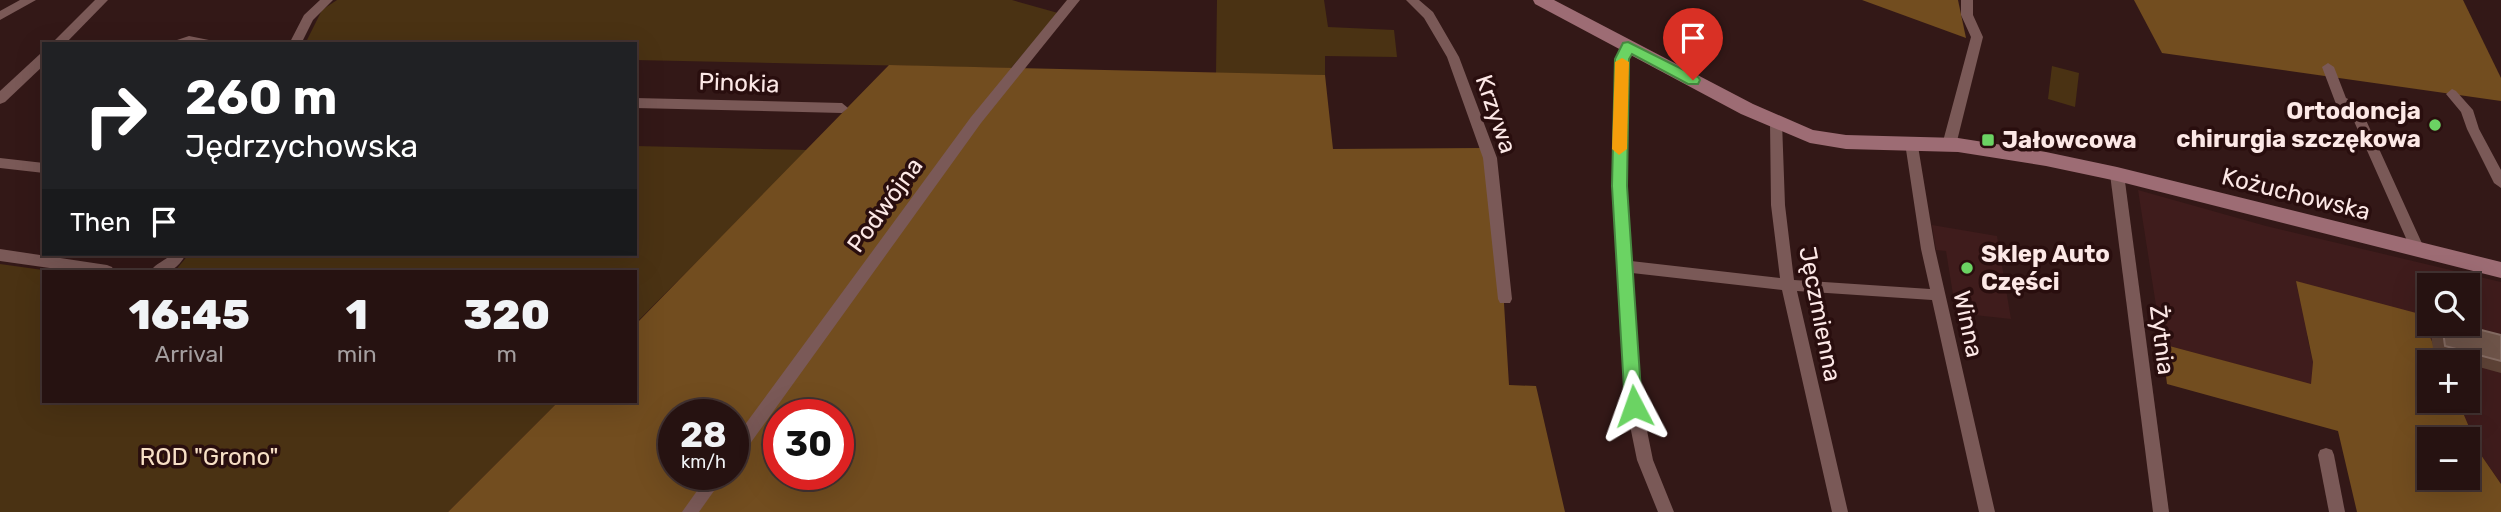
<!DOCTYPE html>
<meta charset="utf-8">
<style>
:root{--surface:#261211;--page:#2e1b1a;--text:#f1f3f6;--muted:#a49e9f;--line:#423231}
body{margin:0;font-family:Rubik,sans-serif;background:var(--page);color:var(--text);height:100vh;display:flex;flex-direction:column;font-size:26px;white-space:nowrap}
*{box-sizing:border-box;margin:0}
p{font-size:23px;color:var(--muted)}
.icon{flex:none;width:38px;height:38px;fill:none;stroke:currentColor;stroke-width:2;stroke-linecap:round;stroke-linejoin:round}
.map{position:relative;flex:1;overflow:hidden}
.sheet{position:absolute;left:42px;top:270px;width:595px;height:133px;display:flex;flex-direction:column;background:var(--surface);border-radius:0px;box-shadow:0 7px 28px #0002,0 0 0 2px var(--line)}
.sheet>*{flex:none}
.top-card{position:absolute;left:42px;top:42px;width:595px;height:214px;border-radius:0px;box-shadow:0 7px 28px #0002,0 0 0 2px var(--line);background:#202124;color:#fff;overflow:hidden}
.fabs{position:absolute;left:2417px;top:273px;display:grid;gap:14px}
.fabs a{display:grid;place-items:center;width:63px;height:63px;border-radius:0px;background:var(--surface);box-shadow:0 7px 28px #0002,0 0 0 2px var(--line);font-size:35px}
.speed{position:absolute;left:658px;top:399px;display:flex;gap:14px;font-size:35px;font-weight:700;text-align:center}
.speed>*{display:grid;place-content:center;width:91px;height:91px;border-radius:50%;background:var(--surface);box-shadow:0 7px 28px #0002,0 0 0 2px var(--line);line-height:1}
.speed small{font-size:18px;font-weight:400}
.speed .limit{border:10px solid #d22;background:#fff;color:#111}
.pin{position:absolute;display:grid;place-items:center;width:60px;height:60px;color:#fff;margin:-72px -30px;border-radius:50% 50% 50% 0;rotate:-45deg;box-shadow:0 0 7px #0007}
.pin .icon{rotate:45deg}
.me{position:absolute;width:77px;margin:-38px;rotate:356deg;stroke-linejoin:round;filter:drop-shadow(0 0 5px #0008)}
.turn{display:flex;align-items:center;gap:24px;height:147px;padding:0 28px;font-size:32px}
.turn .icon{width:91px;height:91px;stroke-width:2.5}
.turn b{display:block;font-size:49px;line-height:60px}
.then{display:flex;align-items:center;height:66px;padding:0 28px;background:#0003;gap:14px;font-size:26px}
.eta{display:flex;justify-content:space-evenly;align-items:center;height:119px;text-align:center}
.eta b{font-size:42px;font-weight:800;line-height:49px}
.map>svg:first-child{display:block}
</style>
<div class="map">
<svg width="2501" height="512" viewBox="0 0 2501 512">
<rect width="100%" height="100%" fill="#331817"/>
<g fill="#3f1c1c" fill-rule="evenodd">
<path d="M 2138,190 L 2266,226 L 2501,282 L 2501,484 L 2481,455 L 2458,401 L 2468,401 L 2468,362 L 2441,362 L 2420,314 L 2307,336 L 2313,362 L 2312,385 L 2162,344 ZM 2429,285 L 2468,285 L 2468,324 L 2429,324 Z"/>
<polygon points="1932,225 1997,236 2011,319 1956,313 1946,251 1936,250"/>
</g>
<g fill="#4a3213">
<polygon points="337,0 1012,0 1058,13 1011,68 635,60 635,44 305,44 322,10"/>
<polygon points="1217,0 1324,0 1328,27 1394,30 1397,57 1325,56 1325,75 1216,74"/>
<polygon points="2052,66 2079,73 2075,107 2048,99"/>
<polygon points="635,146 808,150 635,324 635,271 175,271 189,254 635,254"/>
<polygon points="0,264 50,271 44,271 44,401 559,401 448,512 0,512"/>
</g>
<g fill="#724d1f" fill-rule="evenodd">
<polygon points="1862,0 1958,0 1966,38"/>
<polygon points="2134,0 2463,0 2501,78 2501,101 2162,53"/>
<path d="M 889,65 L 1325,75 L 1333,149 L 1482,148 L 1500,238 L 1509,385 L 1536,386 L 1565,512 L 448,512 L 559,401 L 635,401 L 635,325 ZM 674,415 L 733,415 L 733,474 L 674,474 ZM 779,415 L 838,415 L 838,474 L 779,474 Z"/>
<path d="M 2296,281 L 2420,314 L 2441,362 L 2429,362 L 2429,401 L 2458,401 L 2481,455 L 2501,484 L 2501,512 L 2357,512 L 2338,431 L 2167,384 L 2162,344 L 2311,384 L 2313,362 ZM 2429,439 L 2468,439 L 2468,478 L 2429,478 Z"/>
</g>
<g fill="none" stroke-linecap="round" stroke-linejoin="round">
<g fill="#7a5957" fill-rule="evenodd">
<polygon points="20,0 36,0 0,20 0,11"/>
<polygon points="95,0 108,0 65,44 51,44"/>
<polygon points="320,0 333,0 313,20 301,44 289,44 304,15"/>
<polygon points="1067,0 1080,0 981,123 739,459 733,461 733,441 971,117"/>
<polygon points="1406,0 1419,0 1433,12 1459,57 1497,158 1512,299 1510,303 1500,303 1498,299 1483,158 1447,57 1424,18"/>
<polygon points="1961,0 1973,0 1973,15 1983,37 1956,145 1949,150 1942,145 1971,37 1961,15"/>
<polygon points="189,36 214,41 216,44 172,44 174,41"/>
<polygon points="1628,43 1634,47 1628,59 1627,72 1626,186 1631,261 1780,278 1771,205 1770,122 1776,117 1782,122 1785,205 1794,280 1930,289 1921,249 1905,143 1912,138 1917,140 1935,249 1995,512 1979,512 1932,300 1797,291 1848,512 1832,512 1782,290 1632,273 1642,406 1653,460 1674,512 1658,512 1637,460 1626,406 1612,186 1615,72 1616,59 1624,44"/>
<polygon points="44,53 44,65 5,102 0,104 0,91 40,54"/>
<polygon points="2328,63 2334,67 2346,98 2359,104 2360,107 2425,250 2423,254 2413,254 2349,110 2336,104 2322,67"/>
<polygon points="2452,89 2456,91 2473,110 2479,129 2501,170 2501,188 2494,183 2467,129 2461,112 2446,94"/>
<polygon points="635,98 842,103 848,108 842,113 635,108"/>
<polygon points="0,158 44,163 44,173 0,168"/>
<polygon points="2117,169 2124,174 2169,512 2153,512 2110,174"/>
<polygon points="0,249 107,265 112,267 114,271 71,271 0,261"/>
<path d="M 171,254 L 186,254 C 176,272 170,271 151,271 C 155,263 166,261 171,254 Z"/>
<polygon points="2326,448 2332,450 2334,455 2345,512 2329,512 2318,455 2320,450"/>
<polygon points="709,474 726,474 699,512 682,512"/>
</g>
<polygon fill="#9d6c74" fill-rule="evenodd" points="1533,0 1554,0 1753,104 1813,130 1846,135 1958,138 2046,152 2117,167 2501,262 2501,278 2117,181 2046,166 1958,152 1846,149 1810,143 1741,114 1535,4"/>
</g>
<polygon fill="#5d4236" points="2436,324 2458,324 2501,335 2501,373 2468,364 2468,362 2461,362 2434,355 2430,328"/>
<polygon fill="#6e5449" stroke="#846b62" stroke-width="2" points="2442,324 2458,324 2501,335 2501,361 2445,346"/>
<polygon fill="#6bd363" stroke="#468940" stroke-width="2" points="1628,42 1698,77 1700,80 1698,84 1688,84 1632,54 1629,59 1627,186 1642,406 1640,411 1634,413 1628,411 1625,406 1612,186 1615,59 1623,43"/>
<polygon fill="#f59e0b" points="1622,58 1629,62 1627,149 1619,155 1612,149 1615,62"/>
<g fill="#6bd363" stroke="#290e0e" stroke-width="2.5">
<circle cx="2435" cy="125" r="7"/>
<rect x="1981" y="133" width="14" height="14" rx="3.5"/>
<circle cx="1967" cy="268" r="7"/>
</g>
<g text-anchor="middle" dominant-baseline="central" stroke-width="7" stroke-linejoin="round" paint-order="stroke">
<g font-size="24" fill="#fce8e6" stroke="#290e0e">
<text transform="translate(739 83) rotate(2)">Pinokia</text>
<text transform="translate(1496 114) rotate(71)">Krzywa</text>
<text transform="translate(2296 194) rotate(14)">Kożuchowska</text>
<text transform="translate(885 205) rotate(-54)">Podwójna</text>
<text transform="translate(1820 314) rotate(79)">Jęczmienna</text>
<text transform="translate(1968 324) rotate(78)">Winna</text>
<text transform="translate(2162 340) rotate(83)">Żytnia</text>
</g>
<g font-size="24" font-weight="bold" fill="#fce8e6" stroke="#290e0e" text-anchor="start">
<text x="2421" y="111" text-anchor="end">Ortodoncja<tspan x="2421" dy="28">chirurgia szczękowa</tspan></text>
<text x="2002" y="140">Jałowcowa</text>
<text x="1981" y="254">Sklep Auto<tspan x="1981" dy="28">Części</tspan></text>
</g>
<g font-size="24" fill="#f7dfc5" stroke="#290e0e">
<text x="209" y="457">ROD "Grono"</text>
</g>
</g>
</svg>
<div class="fabs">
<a><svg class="icon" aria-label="search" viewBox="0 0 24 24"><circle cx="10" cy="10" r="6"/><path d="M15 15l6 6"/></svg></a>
<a>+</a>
<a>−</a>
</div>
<div class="speed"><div>28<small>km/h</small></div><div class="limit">30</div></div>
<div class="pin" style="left:1693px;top:80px;background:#d93025"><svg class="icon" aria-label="arrive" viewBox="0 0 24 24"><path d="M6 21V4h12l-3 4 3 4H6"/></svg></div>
<svg class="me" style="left:1634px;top:406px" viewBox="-20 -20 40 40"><path d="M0-17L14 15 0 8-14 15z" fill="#6bd363" stroke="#fff" stroke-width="4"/></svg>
<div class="top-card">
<div class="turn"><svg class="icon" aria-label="right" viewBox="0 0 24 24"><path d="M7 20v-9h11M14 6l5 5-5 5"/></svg><div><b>260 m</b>Jędrzychowska</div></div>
<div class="then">Then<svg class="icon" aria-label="arrive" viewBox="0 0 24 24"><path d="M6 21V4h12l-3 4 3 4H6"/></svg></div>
</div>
<section class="sheet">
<div class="eta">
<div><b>16:45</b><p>Arrival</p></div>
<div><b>1</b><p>min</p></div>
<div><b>320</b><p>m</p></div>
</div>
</section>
</div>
